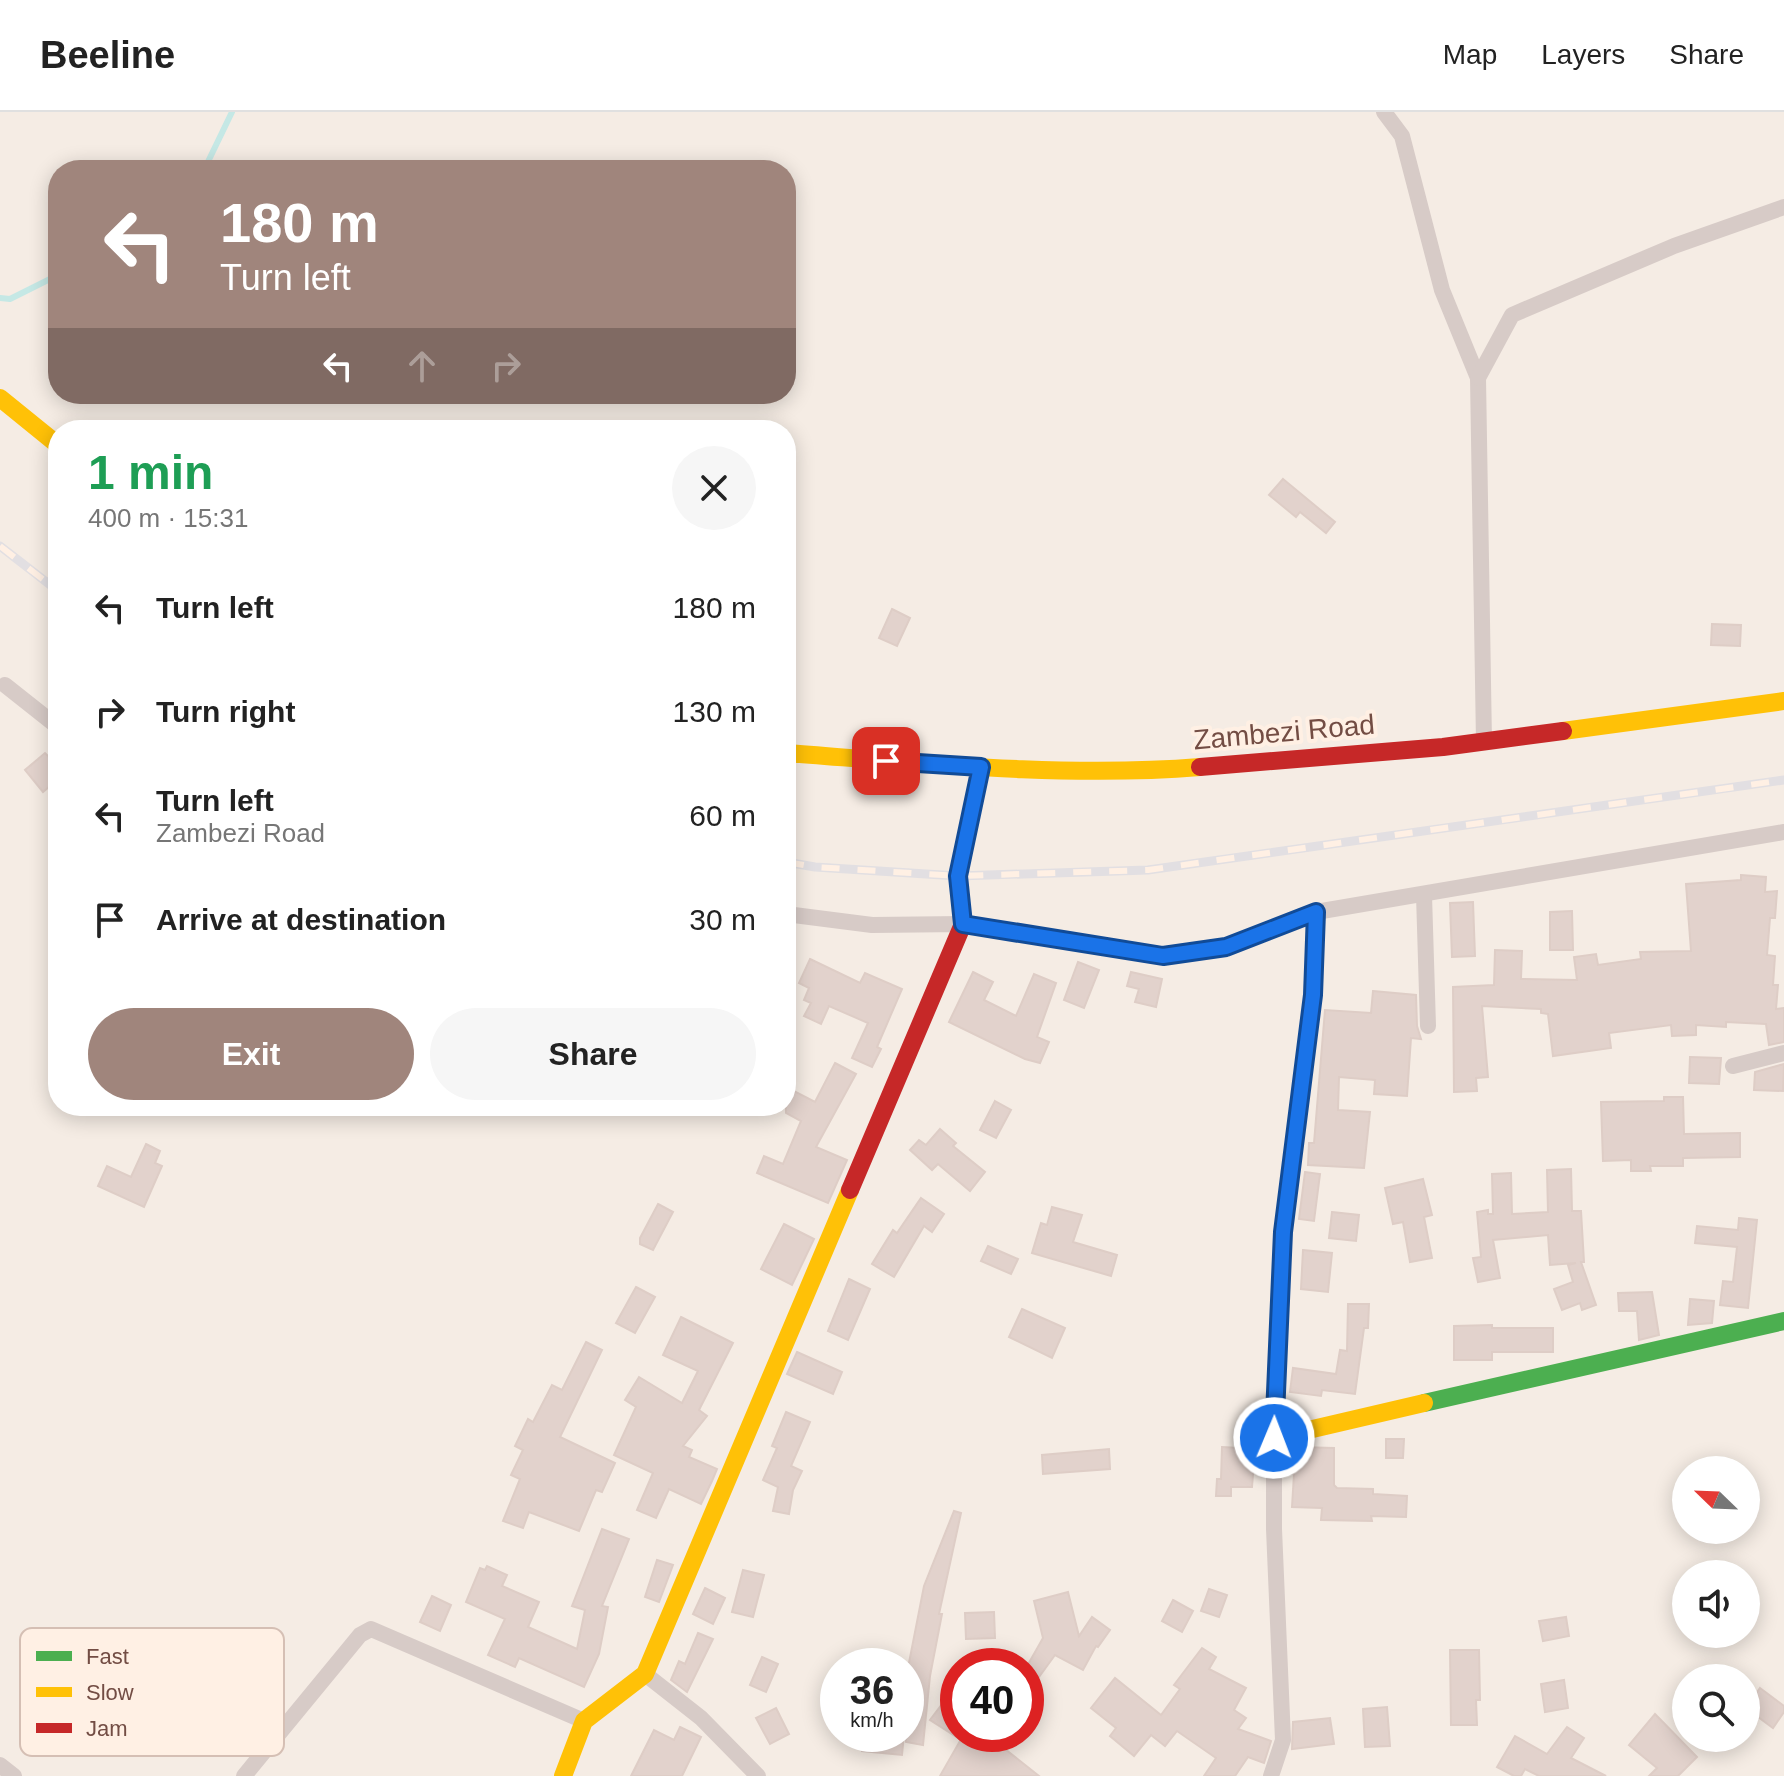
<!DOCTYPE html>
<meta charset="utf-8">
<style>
:root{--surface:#fff;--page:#f6f6f6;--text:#222;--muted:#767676;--line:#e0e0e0;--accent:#a0857c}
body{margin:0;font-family:Helvetica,sans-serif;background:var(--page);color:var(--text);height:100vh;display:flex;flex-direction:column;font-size:30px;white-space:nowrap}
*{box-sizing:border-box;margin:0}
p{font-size:26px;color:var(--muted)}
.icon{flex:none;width:44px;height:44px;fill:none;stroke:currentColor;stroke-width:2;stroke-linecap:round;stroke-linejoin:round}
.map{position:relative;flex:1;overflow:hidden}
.details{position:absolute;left:48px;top:308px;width:748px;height:696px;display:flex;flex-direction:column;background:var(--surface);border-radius:32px;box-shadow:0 4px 20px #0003}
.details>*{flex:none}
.banner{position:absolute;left:48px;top:48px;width:748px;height:244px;border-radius:32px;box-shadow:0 4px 20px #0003;background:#a0857c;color:#fff;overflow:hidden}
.needle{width:52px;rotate:293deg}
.buttons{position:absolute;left:1672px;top:1344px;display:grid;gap:16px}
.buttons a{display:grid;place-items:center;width:88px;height:88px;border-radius:50%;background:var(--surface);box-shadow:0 4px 20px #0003;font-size:40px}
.speed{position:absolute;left:820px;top:1536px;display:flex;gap:16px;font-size:40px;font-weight:700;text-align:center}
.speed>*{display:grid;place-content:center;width:104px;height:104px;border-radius:50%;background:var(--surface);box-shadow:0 4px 20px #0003;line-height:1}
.speed small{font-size:20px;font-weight:400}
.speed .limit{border:12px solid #d22;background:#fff;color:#111}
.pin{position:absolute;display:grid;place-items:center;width:68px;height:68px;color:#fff;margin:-34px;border-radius:16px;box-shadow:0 4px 12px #0006}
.me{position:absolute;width:88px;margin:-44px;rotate:1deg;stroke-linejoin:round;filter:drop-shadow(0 0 6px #0008)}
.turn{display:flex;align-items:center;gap:28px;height:168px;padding:0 40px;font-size:36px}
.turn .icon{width:104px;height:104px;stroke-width:2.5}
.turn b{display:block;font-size:56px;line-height:68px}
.lanes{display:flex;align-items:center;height:76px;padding:0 40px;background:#0003;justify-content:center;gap:40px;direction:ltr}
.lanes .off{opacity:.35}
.round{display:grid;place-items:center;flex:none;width:84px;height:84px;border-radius:42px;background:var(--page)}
.summary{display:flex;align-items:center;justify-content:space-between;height:136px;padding:0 40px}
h1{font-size:48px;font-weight:700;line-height:60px;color:#1e9e55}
.primary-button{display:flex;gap:16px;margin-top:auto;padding:16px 40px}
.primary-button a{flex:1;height:92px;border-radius:48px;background:var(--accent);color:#fff;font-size:32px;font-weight:700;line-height:92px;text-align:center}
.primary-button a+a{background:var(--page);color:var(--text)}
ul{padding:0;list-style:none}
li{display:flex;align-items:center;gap:24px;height:104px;padding:0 40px}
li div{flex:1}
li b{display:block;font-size:30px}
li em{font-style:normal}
header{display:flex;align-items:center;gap:48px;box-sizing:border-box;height:112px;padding:0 40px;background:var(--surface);border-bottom:2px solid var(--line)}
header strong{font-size:38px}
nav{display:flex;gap:44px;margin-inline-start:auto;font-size:28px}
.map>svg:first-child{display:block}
</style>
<header>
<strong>Beeline</strong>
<nav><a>Map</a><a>Layers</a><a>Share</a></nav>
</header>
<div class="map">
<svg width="1784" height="1664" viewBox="0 0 1784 1664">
<rect width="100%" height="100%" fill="#f5ece4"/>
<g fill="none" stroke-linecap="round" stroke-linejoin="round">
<g stroke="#c5e8e5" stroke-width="6">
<polyline points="204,58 232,0"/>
<polyline points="0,186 10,187 58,163"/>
</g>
</g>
<g fill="#e2d2cc" stroke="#decdc6" stroke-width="2">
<polygon points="1283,367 1335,410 1326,421 1300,400 1296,405 1269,383"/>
<polygon points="892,497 910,506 897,534 879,526"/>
<polygon points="1712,512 1741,513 1740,534 1711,533"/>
<polygon points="58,638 58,667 43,680 25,658 45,641 49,645"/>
<polygon points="1741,763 1766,765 1765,780 1777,779 1775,806 1770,806 1767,843 1775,844 1773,873 1778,873 1776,897 1784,896 1784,930 1769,933 1766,912 1726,910 1726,915 1696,913 1696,923 1672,924 1671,913 1609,921 1611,936 1553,944 1548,902 1541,901 1541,897 1482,894 1488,965 1476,966 1477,979 1454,980 1453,875 1494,873 1495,838 1522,839 1521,867 1577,868 1574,845 1596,842 1598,853 1641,847 1640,840 1691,839 1686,772 1741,768"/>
<polygon points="1473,790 1475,844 1452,845 1450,791"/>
<polygon points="1572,799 1573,838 1550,838 1550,800"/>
<polygon points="810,847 860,871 865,861 902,877 877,935 881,937 872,955 852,946 868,911 829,894 821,912 804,904 811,891 804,888 809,876 799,871"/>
<polygon points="1078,850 1099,858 1084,896 1064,888"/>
<polygon points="973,860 993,870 984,888 1016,904 1034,862 1056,871 1037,925 1049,930 1040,951 1025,947 949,910"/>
<polygon points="1131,860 1162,867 1156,895 1135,890 1139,877 1127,874"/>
<polygon points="1373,879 1416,883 1417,914 1421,927 1411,926 1407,984 1374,982 1375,968 1339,965 1338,998 1370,1000 1364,1056 1308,1053 1309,1031 1314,1031 1325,898 1371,901"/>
<polygon points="1690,945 1721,946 1719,972 1689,971"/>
<polygon points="835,951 856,962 816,1035 847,1048 828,1091 757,1061 764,1044 783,1052 801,1009 786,1001 786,975 815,990"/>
<polygon points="1784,952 1783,979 1754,978 1755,960"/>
<polygon points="1664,985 1683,985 1684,1022 1740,1021 1740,1045 1683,1046 1683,1054 1650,1054 1651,1059 1631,1059 1631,1048 1603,1049 1601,990 1664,989"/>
<polygon points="995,989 1011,998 996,1026 980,1018"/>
<polygon points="940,1017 956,1031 953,1034 985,1060 970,1079 938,1052 932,1058 910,1038 919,1028 926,1033"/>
<polygon points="146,1032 160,1039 155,1051 162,1054 144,1095 98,1074 107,1054 131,1065"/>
<polygon points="1571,1057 1572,1099 1581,1099 1584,1150 1581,1150 1596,1193 1582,1198 1580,1191 1562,1198 1554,1177 1573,1170 1568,1153 1576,1151 1550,1153 1548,1123 1493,1128 1500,1166 1478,1170 1473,1146 1481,1145 1477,1100 1488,1098 1488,1102 1493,1102 1492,1062 1511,1061 1512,1102 1548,1100 1547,1058"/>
<polygon points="1305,1060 1320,1062 1314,1109 1299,1107"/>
<polygon points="1423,1067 1432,1103 1424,1105 1432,1146 1410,1150 1403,1110 1393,1112 1385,1076"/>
<polygon points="921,1086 944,1102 932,1120 924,1114 894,1165 872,1152 893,1118 897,1121"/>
<polygon points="658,1092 673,1100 653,1138 640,1132 640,1126"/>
<polygon points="1052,1095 1082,1103 1073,1130 1117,1143 1111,1164 1032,1141 1041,1111 1047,1113"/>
<polygon points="1332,1100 1359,1103 1356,1129 1329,1126"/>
<polygon points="1739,1106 1757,1108 1748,1196 1720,1193 1723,1169 1733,1170 1737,1135 1695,1131 1697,1114 1738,1118"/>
<polygon points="784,1112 814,1127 792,1173 761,1157"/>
<polygon points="988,1134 1018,1147 1011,1162 981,1149"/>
<polygon points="1303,1138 1332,1141 1328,1180 1301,1177"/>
<polygon points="849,1167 870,1177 848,1228 828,1219"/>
<polygon points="636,1175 655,1185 635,1221 616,1211"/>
<polygon points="1652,1180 1659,1223 1639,1228 1637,1199 1619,1199 1618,1181"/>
<polygon points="1690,1187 1714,1189 1712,1211 1688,1213"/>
<polygon points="1348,1192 1369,1192 1368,1216 1364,1216 1355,1282 1322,1278 1321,1284 1290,1280 1293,1256 1336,1262 1340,1238 1347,1239"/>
<polygon points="1022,1197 1065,1216 1052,1246 1009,1225"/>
<polygon points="681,1205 733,1231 699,1298 707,1304 683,1334 692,1338 689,1345 717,1357 712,1369 701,1392 669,1377 656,1406 637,1398 653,1361 614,1343 636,1295 625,1288 639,1265 682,1291 698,1259 663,1243"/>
<polygon points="1492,1213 1492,1216 1553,1216 1553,1240 1492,1240 1492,1248 1454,1248 1454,1214"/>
<polygon points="586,1230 602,1238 560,1325 615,1351 602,1380 596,1378 579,1419 529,1400 523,1416 503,1409 520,1367 511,1363 523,1338 515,1334 528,1307 533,1310 552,1273 562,1278"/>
<polygon points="797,1240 842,1260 833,1282 787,1262"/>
<polygon points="786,1300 810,1310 791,1354 802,1359 793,1378 789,1402 773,1399 778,1375 763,1368 777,1336 772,1334"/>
<polygon points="1386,1327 1404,1327 1403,1346 1386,1346"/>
<polygon points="1222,1335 1255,1337 1252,1375 1231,1375 1231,1384 1216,1384 1217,1367 1221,1367"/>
<polygon points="1296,1335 1334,1336 1334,1373 1337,1376 1373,1377 1373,1382 1407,1384 1406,1405 1371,1404 1372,1409 1321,1408 1322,1396 1292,1395 1294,1362 1288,1362 1289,1337"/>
<polygon points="1109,1337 1110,1357 1043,1362 1042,1343"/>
<polygon points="954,1399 961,1401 939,1502 942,1502 930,1564 923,1633 906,1630 906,1566 924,1474"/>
<polygon points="602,1417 629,1427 602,1494 608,1495 599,1542 584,1575 519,1546 515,1555 488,1543 505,1507 466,1490 480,1456 485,1458 487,1454 507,1463 502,1474 539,1490 528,1515 577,1537 585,1498 572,1494"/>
<polygon points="657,1448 673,1453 659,1490 645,1485"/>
<polygon points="743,1458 764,1463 753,1505 732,1500"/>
<polygon points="705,1476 725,1486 713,1512 693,1502"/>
<polygon points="1209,1477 1227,1483 1219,1505 1201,1499"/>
<polygon points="1068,1480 1079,1524 1092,1505 1110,1518 1098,1535 1096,1534 1083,1558 1055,1543 1026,1583 1026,1556 1043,1526 1034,1489"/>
<polygon points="432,1484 451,1493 440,1519 420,1510"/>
<polygon points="1173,1488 1193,1499 1182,1520 1162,1509"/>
<polygon points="994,1500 995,1526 966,1527 965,1501"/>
<polygon points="1566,1505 1569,1524 1543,1529 1539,1509"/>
<polygon points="698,1521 713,1527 687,1580 671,1568 679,1549 685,1552"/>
<polygon points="1202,1536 1216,1545 1209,1557 1246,1576 1234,1598 1246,1606 1238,1617 1271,1629 1264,1651 1248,1645 1235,1664 1204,1664 1216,1646 1177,1619 1165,1634 1151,1623 1134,1644 1110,1624 1116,1616 1091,1596 1115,1566 1161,1603 1180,1577 1174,1573"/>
<polygon points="1450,1538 1479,1538 1480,1588 1476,1588 1477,1613 1451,1613"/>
<polygon points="762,1545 778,1552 766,1580 750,1573"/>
<polygon points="1564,1568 1568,1596 1545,1600 1541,1572"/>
<polygon points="958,1571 958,1626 930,1608"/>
<polygon points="1760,1576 1784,1594 1784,1600 1773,1616 1746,1596"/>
<polygon points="1387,1595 1390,1634 1365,1635 1363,1597"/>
<polygon points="776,1596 789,1622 770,1632 756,1606"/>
<polygon points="1655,1602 1697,1645 1678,1664 1649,1664 1657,1656 1629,1633"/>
<polygon points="1330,1606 1334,1632 1292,1637 1293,1610"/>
<polygon points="680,1615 701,1625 682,1664 631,1664 654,1618 674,1628"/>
<polygon points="1567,1615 1584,1626 1571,1646 1606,1664 1539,1664 1525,1657 1521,1664 1514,1664 1497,1655 1515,1624 1547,1642"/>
<polygon points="864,1622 904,1622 902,1643 862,1639"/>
<polygon points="964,1622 986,1622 1039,1664 940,1664"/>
</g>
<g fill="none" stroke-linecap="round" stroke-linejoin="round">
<g stroke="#d7cbc7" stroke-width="16">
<polyline points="1384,0 1402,24 1442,178 1478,266 1484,630"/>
<polyline points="1478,266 1512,203 1674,134 1784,95"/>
<polyline points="5,573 58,615"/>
<polyline points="1424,783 1428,914"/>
<polyline points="786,802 872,813 963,812 1163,844 1226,835 1316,800 1784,720"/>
<polyline points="1733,954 1784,941"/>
<polyline points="645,1562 701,1606 758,1664"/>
<polyline points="0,1653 14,1664"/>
<polyline points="244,1664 360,1523 371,1517 584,1609"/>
<polyline points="1271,1664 1283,1628 1274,1417 1274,1326"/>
</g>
<polyline stroke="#4caf50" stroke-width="18" points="1424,1291 1784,1209"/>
<g stroke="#ffc107" stroke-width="18">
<polyline points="0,286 58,333"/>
<polyline points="1563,619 1784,589"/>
<path d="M 786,641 C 920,651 1066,666 1200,655"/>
<polyline points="1316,800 1313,883 1283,1120 1274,1326 1424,1291"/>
<polyline points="563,1664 584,1609 645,1562 850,1078"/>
</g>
<g stroke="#c62828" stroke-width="18">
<polyline points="1200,655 1443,635 1563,619"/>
<polyline points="850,1078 963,812 958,764 981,655"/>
</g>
<g stroke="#e2dfe2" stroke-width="9">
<g id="rail">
<polyline points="0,434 58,479"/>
<polyline points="786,750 815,755 958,764 1148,758 1784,668"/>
</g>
</g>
<use href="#rail" stroke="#fff0e4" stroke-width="6" stroke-dasharray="18" stroke-linecap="butt"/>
</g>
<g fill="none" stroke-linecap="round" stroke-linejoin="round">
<g stroke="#114b97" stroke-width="20">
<polyline id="route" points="886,649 981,655 958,764 963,812 1163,844 1226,835 1316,800 1313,883 1283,1120 1274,1326"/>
</g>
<use href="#route" stroke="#1a73e8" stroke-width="14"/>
</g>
<g text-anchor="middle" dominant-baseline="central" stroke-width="8" stroke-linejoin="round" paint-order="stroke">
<g font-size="28" fill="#734d44" stroke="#fff0e4">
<text transform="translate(1284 620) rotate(-5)">Zambezi Road</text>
</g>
</g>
<rect x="20" y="1516" width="264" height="128" rx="12" fill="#fff0e4" stroke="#d5bfb4" stroke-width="2"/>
<rect x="36" y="1539" width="36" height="10" fill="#4caf50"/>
<rect x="36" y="1575" width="36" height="10" fill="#ffc107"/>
<rect x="36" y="1611" width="36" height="10" fill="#c62828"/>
<g font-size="22" fill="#734d44">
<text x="86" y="1552">Fast</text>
<text x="86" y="1588">Slow</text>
<text x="86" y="1624">Jam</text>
</g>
</svg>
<div class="buttons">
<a><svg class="needle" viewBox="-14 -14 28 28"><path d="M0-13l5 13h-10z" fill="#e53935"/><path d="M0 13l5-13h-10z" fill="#767676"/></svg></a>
<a><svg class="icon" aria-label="sound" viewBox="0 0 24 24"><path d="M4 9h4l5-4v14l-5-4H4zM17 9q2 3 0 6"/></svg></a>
<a><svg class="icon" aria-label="search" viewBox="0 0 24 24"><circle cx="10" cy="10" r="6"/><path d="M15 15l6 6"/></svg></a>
</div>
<div class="speed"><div>36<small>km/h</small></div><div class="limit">40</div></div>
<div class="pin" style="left:886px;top:649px;background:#d93025"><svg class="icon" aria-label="arrive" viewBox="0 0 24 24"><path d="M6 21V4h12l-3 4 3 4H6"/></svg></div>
<svg class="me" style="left:1274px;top:1326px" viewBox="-20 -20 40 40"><circle r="17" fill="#1a73e8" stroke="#fff" stroke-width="3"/><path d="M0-11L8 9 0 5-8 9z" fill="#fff"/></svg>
<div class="banner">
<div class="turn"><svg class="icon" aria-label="left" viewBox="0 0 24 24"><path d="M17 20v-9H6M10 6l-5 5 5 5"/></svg><div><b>180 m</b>Turn left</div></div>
<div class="lanes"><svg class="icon" aria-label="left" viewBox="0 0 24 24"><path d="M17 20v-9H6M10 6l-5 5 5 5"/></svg><svg class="icon off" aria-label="ahead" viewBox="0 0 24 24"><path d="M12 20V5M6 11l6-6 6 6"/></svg><svg class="icon off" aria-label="right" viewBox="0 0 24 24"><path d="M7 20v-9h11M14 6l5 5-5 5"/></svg></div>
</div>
<section class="details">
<div class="summary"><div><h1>1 min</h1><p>400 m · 15:31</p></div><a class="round"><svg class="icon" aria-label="close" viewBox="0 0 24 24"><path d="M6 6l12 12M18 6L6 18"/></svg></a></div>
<ul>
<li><svg class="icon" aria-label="left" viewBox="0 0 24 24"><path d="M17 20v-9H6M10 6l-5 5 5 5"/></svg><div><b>Turn left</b></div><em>180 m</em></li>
<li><svg class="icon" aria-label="right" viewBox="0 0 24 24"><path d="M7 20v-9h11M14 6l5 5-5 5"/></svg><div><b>Turn right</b></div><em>130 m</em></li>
<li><svg class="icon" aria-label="left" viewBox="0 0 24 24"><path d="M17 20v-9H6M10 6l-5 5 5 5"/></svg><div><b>Turn left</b><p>Zambezi Road</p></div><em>60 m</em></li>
<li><svg class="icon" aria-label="arrive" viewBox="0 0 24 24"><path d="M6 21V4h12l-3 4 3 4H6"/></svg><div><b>Arrive at destination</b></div><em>30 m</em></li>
</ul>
<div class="primary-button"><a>Exit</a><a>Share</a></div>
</section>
</div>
